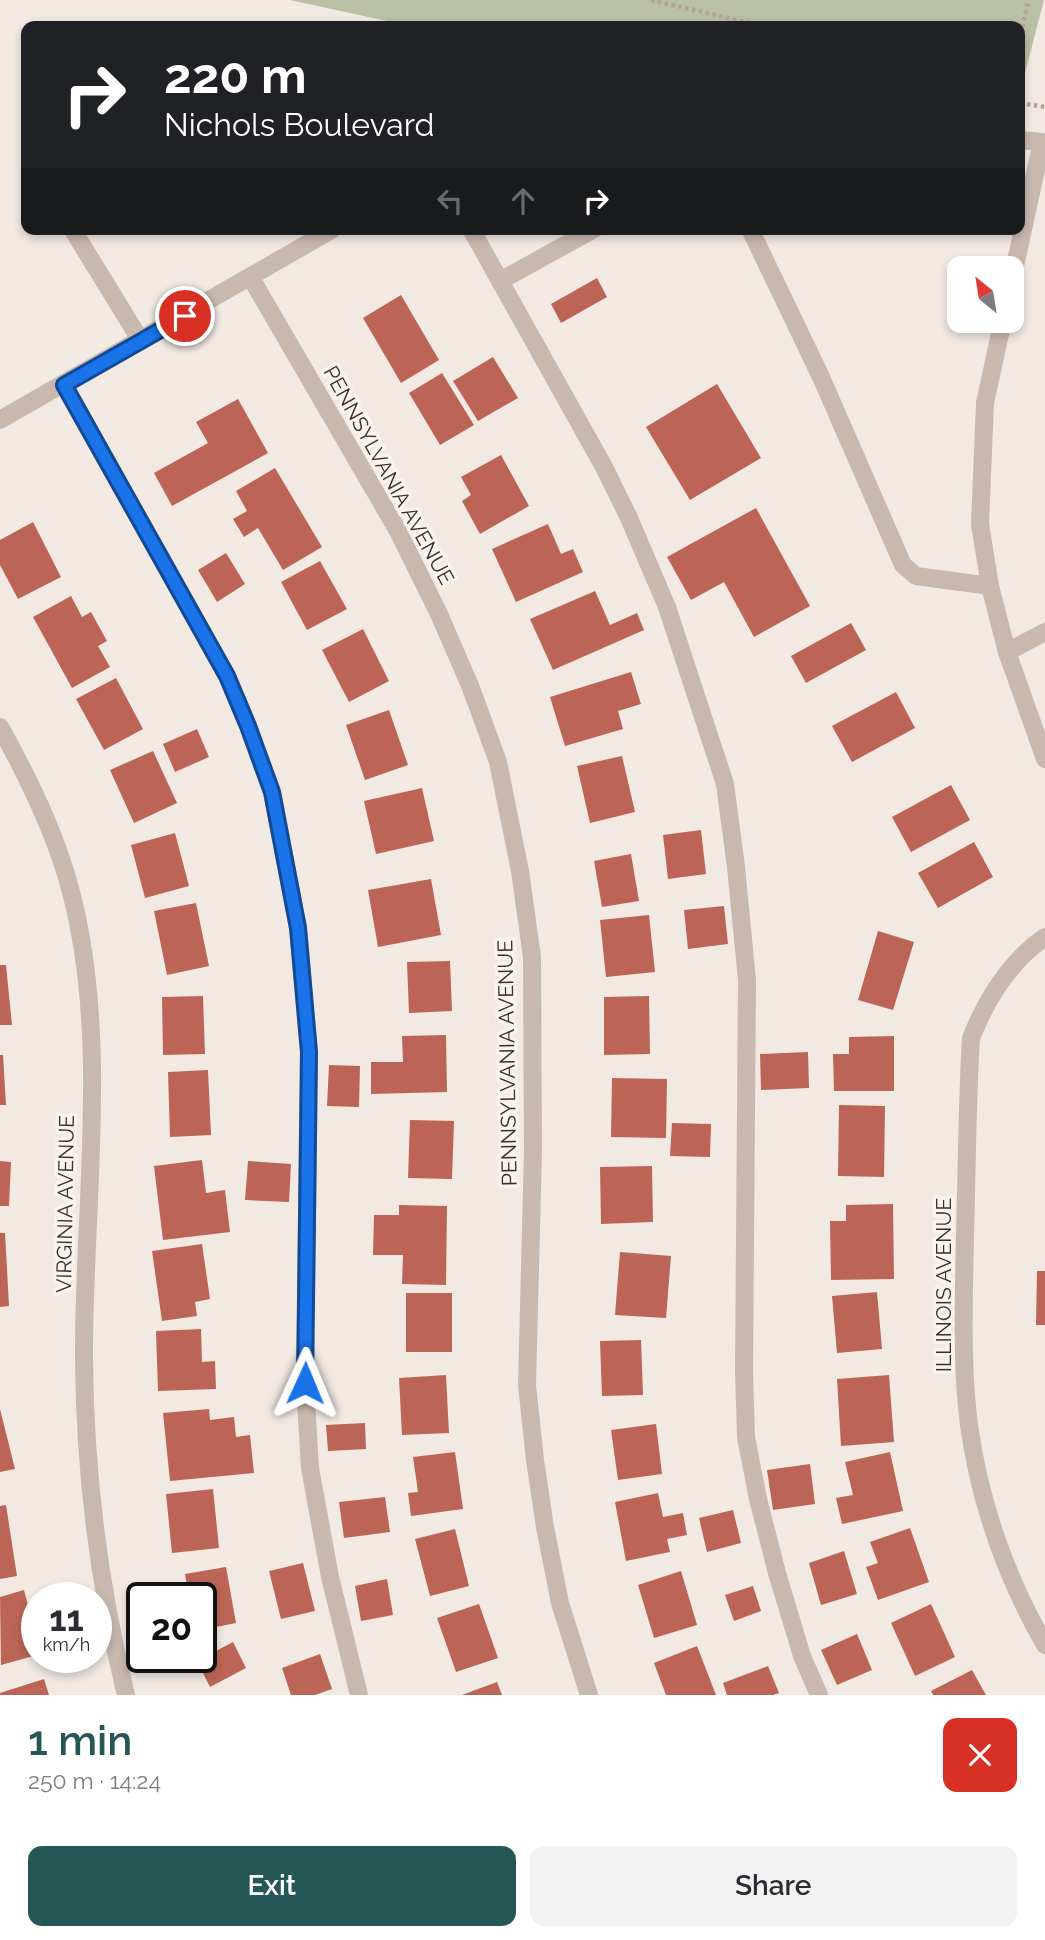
<!DOCTYPE html>
<meta charset="utf-8">
<style>
:root{--surface:#fff;--page:#f2f2f3;--text:#2b2b33;--muted:#7c7c81;--accent:#255756}
body{margin:0;font-family:Raleway,sans-serif;background:var(--page);color:var(--text);height:100vh;display:flex;flex-direction:column;font-size:26px;white-space:nowrap}
*{box-sizing:border-box;margin:0}
p{font-size:23px;color:var(--muted)}
.icon{flex:none;width:38px;height:38px;fill:none;stroke:currentColor;stroke-width:2;stroke-linecap:round;stroke-linejoin:round}
.map{position:relative;height:1695px;overflow:hidden}
.sheet{display:flex;flex-direction:column;background:var(--surface);flex:1}
.sheet>*{flex:none}
.banner{position:absolute;left:21px;top:21px;width:1004px;height:214px;border-radius:14px;box-shadow:0 4px 10px #0003;background:#202124;color:#fff;overflow:hidden}
.needle{width:46px;rotate:330deg}
.buttons{position:absolute;left:947px;top:256px;display:grid;gap:14px}
.buttons a{display:grid;place-items:center;width:77px;height:77px;border-radius:14px;background:var(--surface);box-shadow:0 4px 10px #0003;font-size:35px}
.speed{position:absolute;left:21px;top:1582px;display:flex;gap:14px;font-size:35px;font-weight:700;text-align:center}
.speed>*{display:grid;place-content:center;width:91px;height:91px;border-radius:50%;background:var(--surface);box-shadow:0 4px 10px #0003;line-height:1}
.speed small{font-size:18px;font-weight:400}
.speed .limit{border:4px solid #111;border-radius:10px;background:#fff;color:#111}
.pin{position:absolute;display:grid;place-items:center;width:60px;height:60px;color:#fff;margin:-30px;border:4px solid #fff;border-radius:50%;box-shadow:0 2px 7px #0007}
.me{position:absolute;width:77px;margin:-38px;rotate:1deg;stroke-linejoin:round;filter:drop-shadow(0 0 5px #0008)}
.turn{display:flex;align-items:center;gap:24px;height:147px;padding:0 28px;font-size:32px}
.turn .icon{width:91px;height:91px;stroke-width:2.5}
.turn b{display:block;font-size:49px;line-height:60px}
.lanes{display:flex;align-items:center;height:66px;padding:0 28px;background:#0003;justify-content:center;gap:35px;direction:ltr}
.lanes .off{opacity:.35}
.round{display:grid;place-items:center;flex:none;width:74px;height:74px;border-radius:14px;background:var(--page)}
.summary{display:flex;align-items:center;justify-content:space-between;height:119px;padding:0 28px}
h1{font-size:42px;font-weight:600;line-height:52px;color:var(--accent)}
.primary-button{display:flex;gap:14px;margin-top:auto;padding:14px 28px}
.primary-button a{flex:1;height:80px;border-radius:14px;background:var(--accent);color:#fff;font-size:28px;font-weight:600;line-height:80px;text-align:center}
.primary-button a+a{background:var(--page);color:var(--text)}
.map>svg:first-child{display:block}
</style>
<div class="map">
<svg width="1045" height="1695" viewBox="0 0 1045 1695">
<rect width="100%" height="100%" fill="#f2e9e2"/>
<polygon fill="#b9c0a3" points="290,0 1044,0 1020,92 1020,26 410,26"/>
<g fill="#bc6556">
<polygon points="597,278 607,297 561,323 551,304"/>
<polygon points="401,295 439,360 401,383 363,318"/>
<polygon points="493,357 518,398 478,421 453,381"/>
<polygon points="442,373 474,425 440,445 409,393"/>
<polygon points="717,384 761,458 690,500 646,427"/>
<polygon points="238,399 268,453 172,506 154,473 208,443 196,422"/>
<polygon points="501,455 529,506 480,534 462,501 471,495 461,477"/>
<polygon points="275,468 322,547 283,570 258,528 244,537 233,519 247,511 236,491"/>
<polygon points="756,508 810,606 754,637 724,582 691,600 667,557"/>
<polygon points="33,522 61,577 18,599 0,565 0,540"/>
<polygon points="548,524 561,554 573,549 583,572 516,602 492,549"/>
<polygon points="226,553 245,584 217,602 198,570"/>
<polygon points="320,561 347,609 307,630 281,582"/>
<polygon points="595,591 610,625 637,613 644,630 553,670 530,619"/>
<polygon points="71,596 82,617 91,612 107,641 98,646 110,667 72,688 33,617"/>
<polygon points="851,623 866,650 806,683 791,656"/>
<polygon points="363,629 389,681 349,702 322,650"/>
<polygon points="631,672 641,704 618,711 623,729 565,746 550,697"/>
<polygon points="116,678 143,729 104,750 76,699"/>
<polygon points="896,692 915,728 852,762 832,726"/>
<polygon points="389,710 408,765 365,780 346,725"/>
<polygon points="197,729 209,757 175,772 163,744"/>
<polygon points="153,751 177,803 134,823 110,770"/>
<polygon points="622,756 635,812 590,823 577,766"/>
<polygon points="951,785 970,820 911,852 892,817"/>
<polygon points="422,788 434,841 376,854 364,801"/>
<polygon points="701,830 706,874 668,879 663,835"/>
<polygon points="175,833 189,886 145,898 131,845"/>
<polygon points="974,842 993,877 938,908 918,873"/>
<polygon points="631,854 639,901 602,907 594,861"/>
<polygon points="431,879 441,935 378,947 368,890"/>
<polygon points="196,903 209,966 167,975 154,911"/>
<polygon points="724,906 728,944 688,949 684,910"/>
<polygon points="649,915 655,972 606,977 600,920"/>
<polygon points="878,931 914,942 893,1010 858,1000"/>
<polygon points="450,961 452,1011 409,1013 407,962"/>
<polygon points="0,965 6,965 12,1025 0,1025"/>
<polygon points="203,996 205,1054 163,1055 162,997"/>
<polygon points="649,996 650,1054 604,1055 604,997"/>
<polygon points="446,1035 447,1092 371,1094 371,1062 403,1062 402,1036"/>
<polygon points="894,1036 894,1091 834,1091 833,1054 849,1054 849,1037"/>
<polygon points="808,1052 809,1088 761,1090 760,1054"/>
<polygon points="0,1055 3,1055 6,1105 0,1105"/>
<polygon points="329,1065 360,1066 359,1107 327,1106"/>
<polygon points="208,1070 211,1135 170,1137 168,1072"/>
<polygon points="612,1078 667,1079 666,1138 611,1137"/>
<polygon points="839,1105 885,1106 884,1177 838,1176"/>
<polygon points="410,1120 454,1121 452,1179 408,1178"/>
<polygon points="672,1123 711,1124 710,1157 670,1156"/>
<polygon points="202,1160 206,1193 225,1190 230,1232 163,1240 154,1166"/>
<polygon points="0,1161 11,1162 9,1206 0,1206"/>
<polygon points="248,1161 291,1164 289,1202 245,1200"/>
<polygon points="652,1166 653,1222 601,1224 600,1167"/>
<polygon points="893,1204 894,1279 831,1280 830,1221 846,1221 846,1205"/>
<polygon points="399,1205 447,1206 446,1285 402,1284 403,1255 373,1255 374,1215 399,1215"/>
<polygon points="0,1233 5,1233 9,1306 0,1307"/>
<polygon points="202,1244 210,1299 195,1302 197,1316 162,1321 152,1251"/>
<polygon points="620,1252 671,1256 666,1318 615,1315"/>
<polygon points="1037,1271 1045,1271 1045,1325 1036,1325"/>
<polygon points="877,1292 882,1349 837,1353 832,1296"/>
<rect x="406" y="1293" width="46" height="59"/>
<polygon points="201,1329 202,1362 215,1361 216,1389 158,1391 156,1331"/>
<polygon points="641,1340 643,1395 602,1396 600,1341"/>
<polygon points="446,1375 449,1433 402,1435 399,1378"/>
<polygon points="889,1375 894,1442 841,1446 837,1379"/>
<polygon points="0,1409 15,1469 0,1472"/>
<polygon points="209,1409 210,1420 234,1417 236,1437 250,1435 254,1473 170,1481 163,1413"/>
<polygon points="365,1423 366,1449 328,1451 326,1425"/>
<polygon points="656,1424 662,1474 618,1480 611,1430"/>
<polygon points="455,1452 463,1509 411,1516 408,1493 418,1492 413,1457"/>
<polygon points="890,1452 903,1511 842,1524 836,1498 853,1495 845,1462"/>
<polygon points="810,1464 815,1504 773,1510 767,1470"/>
<polygon points="213,1489 219,1548 172,1553 166,1494"/>
<polygon points="658,1493 663,1517 683,1513 687,1535 667,1539 670,1552 626,1561 615,1502"/>
<polygon points="385,1497 390,1532 344,1538 339,1502"/>
<polygon points="6,1505 17,1576 0,1579 0,1506"/>
<polygon points="733,1510 741,1543 707,1552 699,1518"/>
<polygon points="910,1528 929,1582 878,1600 866,1567 878,1563 870,1542"/>
<polygon points="455,1529 469,1586 430,1596 415,1539"/>
<polygon points="844,1551 857,1594 821,1605 809,1563"/>
<polygon points="303,1563 315,1611 281,1619 269,1571"/>
<polygon points="226,1567 236,1623 201,1630 201,1598 189,1598 185,1574"/>
<polygon points="681,1571 697,1625 654,1638 638,1585"/>
<polygon points="387,1579 393,1615 361,1621 355,1586"/>
<polygon points="753,1586 761,1611 734,1621 725,1595"/>
<polygon points="24,1590 37,1639 37,1655 1,1665 0,1597"/>
<polygon points="479,1604 498,1658 456,1672 437,1618"/>
<polygon points="931,1604 955,1657 915,1676 891,1623"/>
<polygon points="857,1634 872,1670 837,1685 821,1650"/>
<polygon points="233,1642 246,1668 210,1687 197,1661"/>
<polygon points="697,1646 716,1695 666,1695 654,1663"/>
<polygon points="320,1654 332,1689 315,1695 291,1695 282,1668"/>
<polygon points="768,1666 779,1693 773,1695 727,1695 723,1683"/>
<polygon points="972,1670 986,1695 933,1695 931,1691"/>
<polygon points="44,1679 49,1695 0,1695 0,1693"/>
<polygon points="497,1682 502,1695 462,1695"/>
</g>
<g fill="none" stroke-linecap="round" stroke-linejoin="round">
<g stroke="#b5a299" stroke-width="4.5" stroke-dasharray="3.5 3.5" stroke-linecap="butt">
<polyline points="651,0 763,26"/>
<polyline points="1020,34 1029,0"/>
<polyline points="1020,103 1045,107"/>
</g>
<g stroke="#c9b8ae" stroke-width="18">
<polyline points="471,229 604,467 629,518 667,607 725,784 736,867 747,980 744,1371 746,1437 758,1499 777,1573 802,1656 819,1695"/>
<polyline points="750,229 821,377 903,565 916,576 990,586"/>
<polyline points="74,232 141,341"/>
<polyline points="251,278 398,531 439,614 471,688 498,762 520,871 532,957 533,1151 527,1385 535,1460 545,1527 560,1603 589,1695"/>
<polyline points="1012,280 1042,142 1020,140"/>
<polyline points="500,281 594,229"/>
<polyline points="1003,320 985,403 980,524 990,586 1007,652 1045,759"/>
<polyline points="64,385 227,676 248,726 272,792 298,928 309,1052 305,1383 310,1468 330,1577 359,1695"/>
<polyline points="0,420 333,229"/>
<polyline points="1007,652 1045,632"/>
<path d="M 0,727 C 29,779 56,834 71,892 C 110,1041 83,1208 84,1360 C 85,1473 99,1586 126,1695"/>
<path d="M 1045,937 C 1009,962 987,998 971,1038 C 967,1103 967,1169 965,1234 C 964,1298 961,1362 969,1425 C 980,1504 1006,1577 1045,1645"/>
</g>
</g>
<g fill="none" stroke-linecap="round" stroke-linejoin="round">
<g stroke="#114b97" stroke-width="18">
<polyline id="route" points="185,316 64,385 227,676 248,726 272,792 298,928 309,1052 305,1383"/>
</g>
<use href="#route" stroke="#1a73e8" stroke-width="12"/>
</g>
<g text-anchor="middle" dominant-baseline="central" stroke-width="7" stroke-linejoin="round" paint-order="stroke">
<g font-size="21" fill="#392f2c" stroke="#f9f3ee">
<text transform="translate(389 475) rotate(61)">PENNSYLVANIA AVENUE</text>
<text transform="translate(507 1063) rotate(-91)">PENNSYLVANIA AVENUE</text>
<text transform="translate(65 1204) rotate(-89)">VIRGINIA AVENUE</text>
<text transform="translate(943 1285) rotate(-90)">ILLINOIS AVENUE</text>
</g>
</g>
</svg>
<div class="buttons">
<a><svg class="needle" viewBox="-14 -14 28 28"><path d="M0-13l5 13h-10z" fill="#e53935"/><path d="M0 13l5-13h-10z" fill="#7c7c81"/></svg></a>
</div>
<div class="speed"><div>11<small>km/h</small></div><div class="limit">20</div></div>
<div class="pin" style="left:185px;top:316px;background:#d93025"><svg class="icon" aria-label="arrive" viewBox="0 0 24 24"><path d="M6 21V4h12l-3 4 3 4H6"/></svg></div>
<svg class="me" style="left:305px;top:1383px" viewBox="-20 -20 40 40"><path d="M0-17L14 15 0 8-14 15z" fill="#1a73e8" stroke="#fff" stroke-width="4"/></svg>
<div class="banner">
<div class="turn"><svg class="icon" aria-label="right" viewBox="0 0 24 24"><path d="M7 20v-9h11M14 6l5 5-5 5"/></svg><div><b>220 m</b>Nichols Boulevard</div></div>
<div class="lanes"><svg class="icon off" aria-label="left" viewBox="0 0 24 24"><path d="M17 20v-9H6M10 6l-5 5 5 5"/></svg><svg class="icon off" aria-label="ahead" viewBox="0 0 24 24"><path d="M12 20V5M6 11l6-6 6 6"/></svg><svg class="icon" aria-label="right" viewBox="0 0 24 24"><path d="M7 20v-9h11M14 6l5 5-5 5"/></svg></div>
</div>
</div>
<section class="sheet">
<div class="summary"><div><h1>1 min</h1><p>250 m · 14:24</p></div><a class="round" style="background:#d93025;color:#fff"><svg class="icon" aria-label="close" viewBox="0 0 24 24"><path d="M6 6l12 12M18 6L6 18"/></svg></a></div>
<div class="primary-button"><a>Exit</a><a>Share</a></div>
</section>
